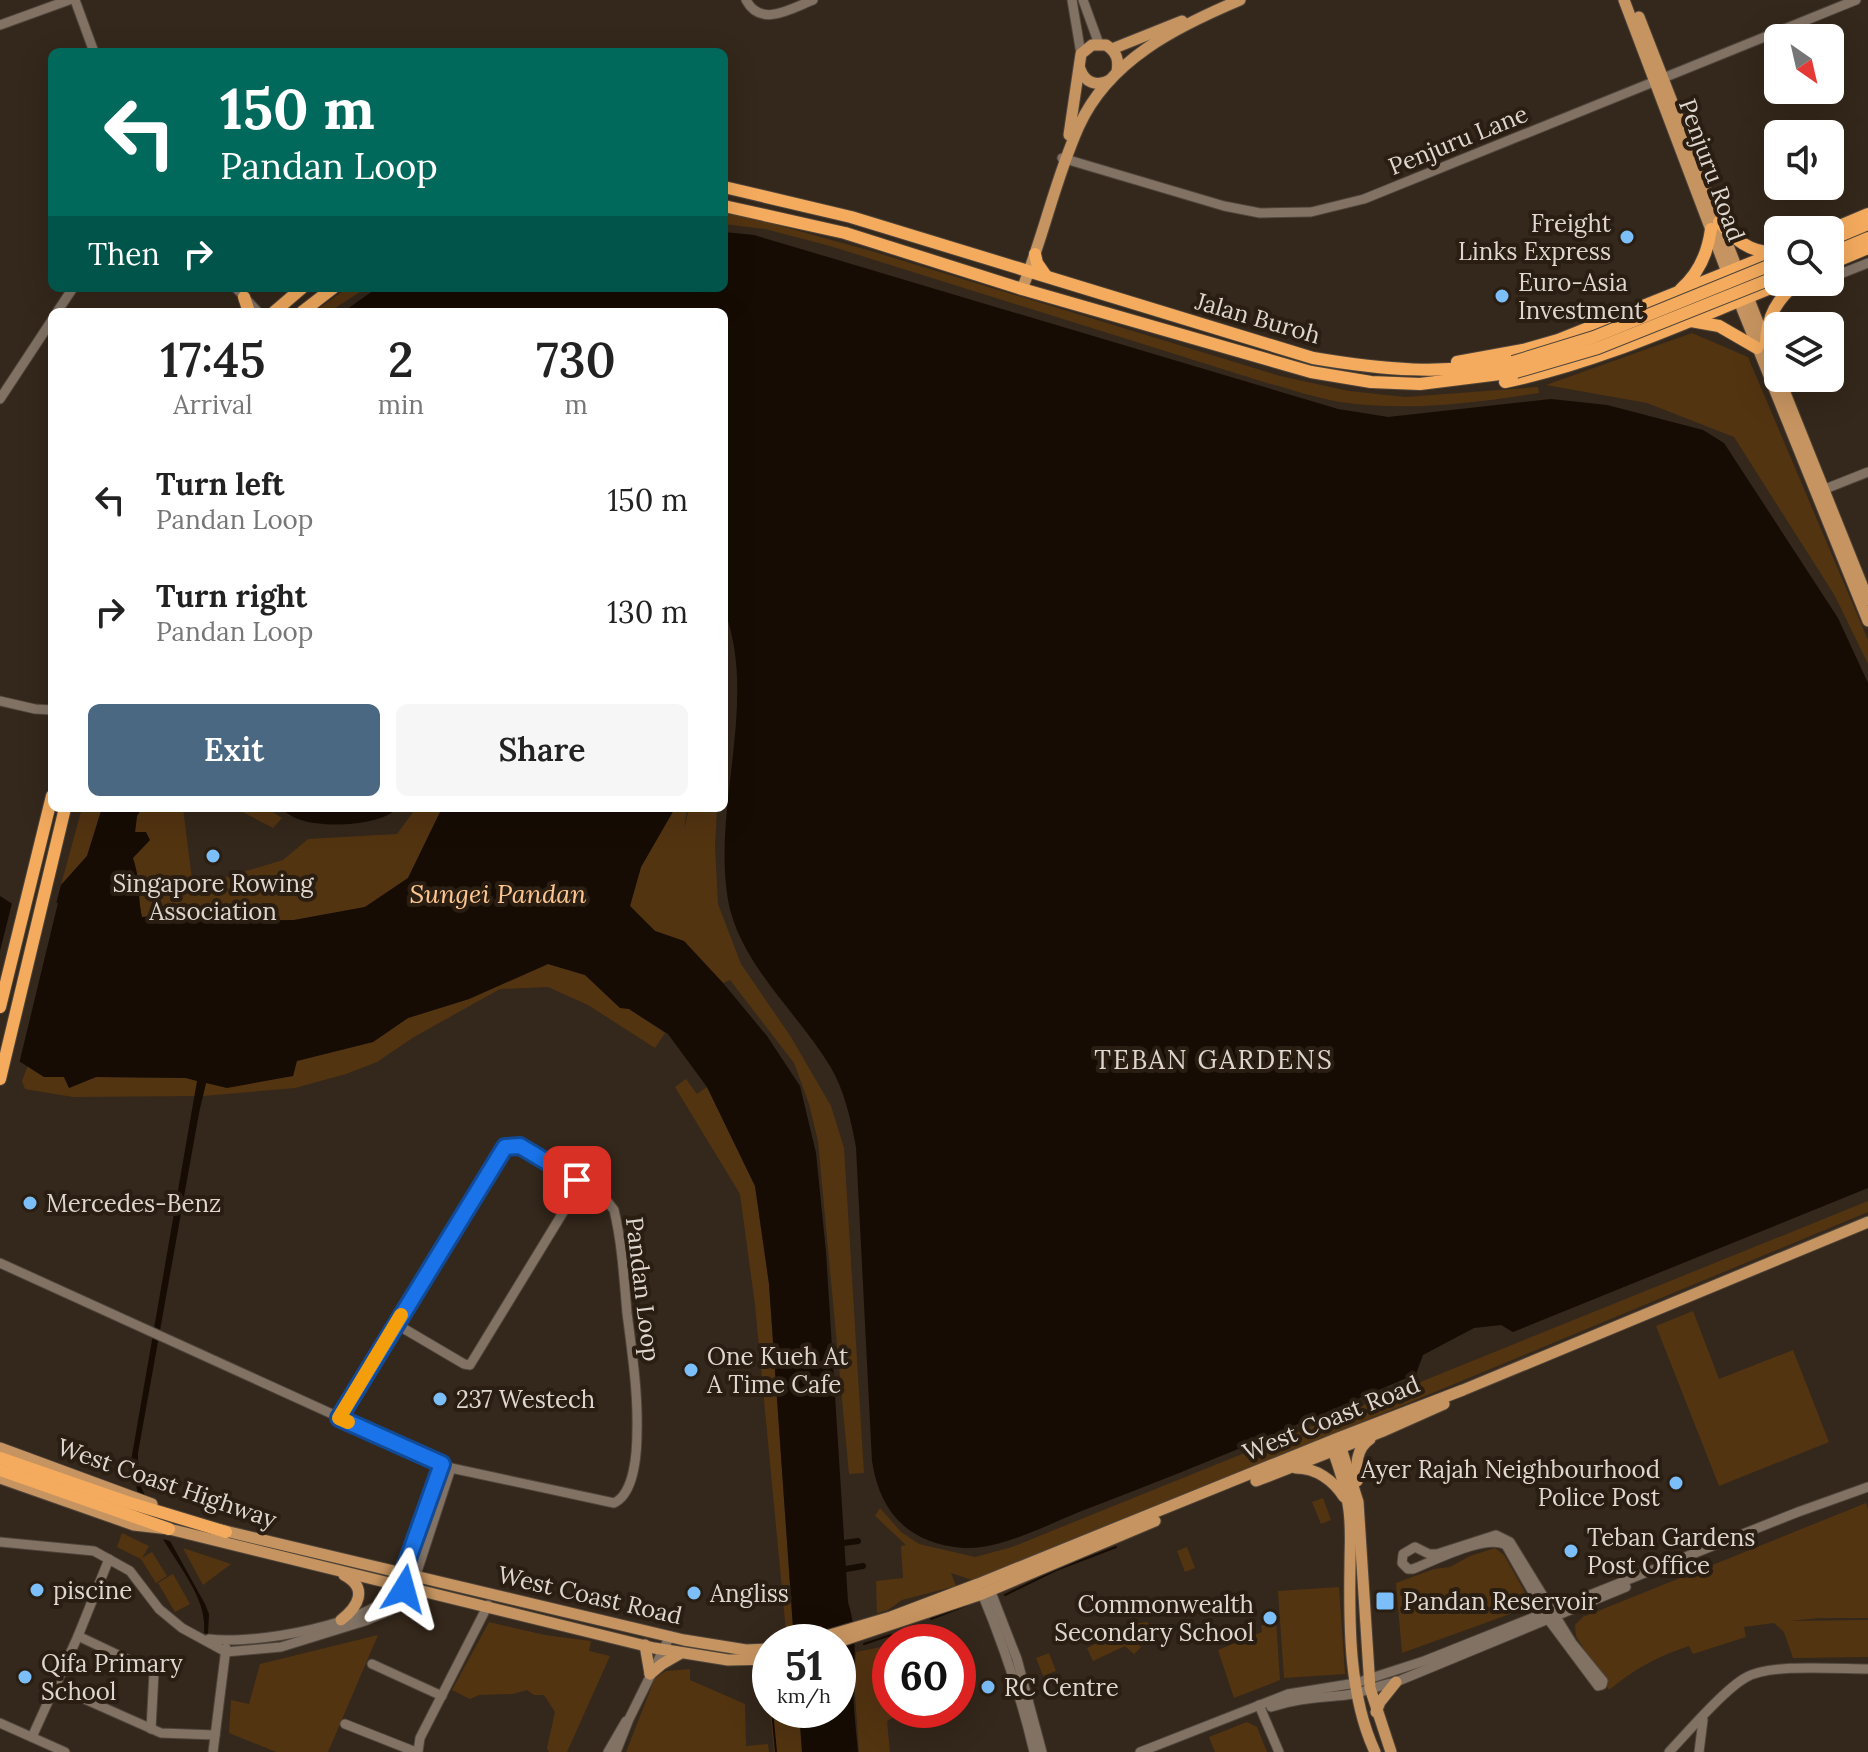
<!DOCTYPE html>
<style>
:root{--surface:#fff;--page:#f6f6f6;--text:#222;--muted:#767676;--accent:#4a6882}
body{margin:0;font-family:Lora,serif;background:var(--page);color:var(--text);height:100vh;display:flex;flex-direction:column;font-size:30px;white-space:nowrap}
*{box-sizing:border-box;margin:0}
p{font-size:26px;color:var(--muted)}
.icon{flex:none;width:44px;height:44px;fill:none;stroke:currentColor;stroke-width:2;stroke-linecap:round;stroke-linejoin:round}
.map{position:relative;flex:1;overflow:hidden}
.drawer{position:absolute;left:48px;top:308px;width:680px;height:504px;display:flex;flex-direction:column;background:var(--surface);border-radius:12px;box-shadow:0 8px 32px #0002}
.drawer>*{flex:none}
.guide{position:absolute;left:48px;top:48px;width:680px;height:244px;border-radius:12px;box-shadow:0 8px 32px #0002;background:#00695c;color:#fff;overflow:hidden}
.needle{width:52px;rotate:146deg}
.buttons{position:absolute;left:1764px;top:24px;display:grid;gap:16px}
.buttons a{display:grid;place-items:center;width:80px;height:80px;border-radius:12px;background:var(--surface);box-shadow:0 8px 32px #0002;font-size:40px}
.speed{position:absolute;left:752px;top:1624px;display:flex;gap:16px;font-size:40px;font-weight:700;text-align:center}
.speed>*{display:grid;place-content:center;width:104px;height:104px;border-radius:50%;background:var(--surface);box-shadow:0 8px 32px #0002;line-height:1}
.speed small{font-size:20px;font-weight:400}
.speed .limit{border:12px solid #d22;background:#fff;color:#111}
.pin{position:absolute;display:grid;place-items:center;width:68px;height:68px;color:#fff;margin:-34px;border-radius:16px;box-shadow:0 4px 12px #0006}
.me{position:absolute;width:88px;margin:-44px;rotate:8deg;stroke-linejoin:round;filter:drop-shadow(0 0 6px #0008)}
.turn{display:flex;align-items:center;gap:28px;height:168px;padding:0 40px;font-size:36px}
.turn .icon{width:104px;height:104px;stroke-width:2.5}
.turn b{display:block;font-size:56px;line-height:68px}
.then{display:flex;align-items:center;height:76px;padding:0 40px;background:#0003;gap:16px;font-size:30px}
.eta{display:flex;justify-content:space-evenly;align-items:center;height:136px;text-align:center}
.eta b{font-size:48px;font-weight:600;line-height:56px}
.button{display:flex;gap:16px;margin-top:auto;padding:16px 40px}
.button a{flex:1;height:92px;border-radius:12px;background:var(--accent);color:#fff;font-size:32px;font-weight:600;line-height:92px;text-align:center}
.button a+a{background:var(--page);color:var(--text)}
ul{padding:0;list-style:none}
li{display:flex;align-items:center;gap:24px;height:112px;padding:0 40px}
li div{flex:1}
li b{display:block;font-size:30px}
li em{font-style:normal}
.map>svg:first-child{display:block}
</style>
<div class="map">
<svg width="1868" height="1752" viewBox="0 0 1868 1752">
<rect width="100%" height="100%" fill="#34271b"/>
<g fill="#533411">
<path d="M 724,214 L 741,215 L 871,251 L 1280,376 L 1349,391 L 1405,397 L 1538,387 L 1539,393 C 1472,403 1407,412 1340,402 C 1315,398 1291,389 1267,383 L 830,246 L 765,229 L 724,224 Z"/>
<polygon points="347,288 366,288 329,312 314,312"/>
<polygon points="1692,333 1748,357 1868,640 1868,664 1835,596 1734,437 1647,403 1546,385"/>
<polygon points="82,808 102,808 87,856 61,885"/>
<path d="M 142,808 L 183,808 L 193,887 L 283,860 L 308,839 L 397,834 L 416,808 L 442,808 L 408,878 L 365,907 L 294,920 L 223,921 L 170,915 L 142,917 C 137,894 141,882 132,858 L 150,840 L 135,832 L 137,816 Z"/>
<polygon points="235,808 266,808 282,818 273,828"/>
<polygon points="675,808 687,808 684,830 689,808 717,808 715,846 718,904 741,964 791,1037 831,1106 844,1148 864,1473 849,1474 818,1141 809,1104 794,1063 730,980 723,983 684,941 655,931 630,906 641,867"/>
<polygon points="548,964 585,975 620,1007 629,1009 665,1033 655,1048 588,1005 548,987 500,989 414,1037 377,1062 346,1074 295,1088 203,1096 206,1083 293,1076 296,1061 373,1042 408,1018 469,999"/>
<polygon points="28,1065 44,1077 64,1077 69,1088 96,1077 186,1078 198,1081 196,1096 73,1097 25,1089 22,1081"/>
<polygon points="686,1079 697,1094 707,1087 755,1186 769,1284 794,1641 787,1642 755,1305 740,1194 675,1087"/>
<polygon points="1868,1201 1868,1212 1394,1409 972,1580 951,1573 956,1586 902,1600 888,1610 877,1613 876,1581 903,1578 901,1546 906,1545 875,1516 880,1508 901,1532 919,1544 975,1557 1012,1547"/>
<polygon points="1693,1311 1719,1379 1793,1350 1829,1442 1719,1486 1656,1326"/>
<polygon points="1323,1498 1331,1520 1321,1524 1312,1502"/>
<path d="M 1866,1503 L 1868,1509 L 1868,1618 L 1819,1618 L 1791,1621 L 1868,1620 L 1868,1657 L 1793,1658 L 1784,1632 L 1774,1623 L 1744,1627 L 1746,1637 L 1693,1654 L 1689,1646 C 1658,1656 1634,1669 1609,1690 L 1576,1636 L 1575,1625 L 1583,1617 Z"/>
<polygon points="122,1533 149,1546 142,1558 152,1552 167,1576 156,1583 141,1559 117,1547"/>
<polygon points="1187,1547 1195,1568 1185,1572 1177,1551"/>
<polygon points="183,1548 231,1564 203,1585"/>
<polygon points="1495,1548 1504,1555 1530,1601 1527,1608 1402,1653 1396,1583 1434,1569 1450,1567 1470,1556"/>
<polygon points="173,1574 190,1604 175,1612 158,1583"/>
<polygon points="1339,1587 1345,1674 1284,1678 1278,1591"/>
<polygon points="1276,1619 1280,1680 1234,1698 1218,1650 1262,1632 1261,1626"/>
<polygon points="489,1622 545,1635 591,1641 589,1651 610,1656 567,1752 549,1752 547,1748 555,1712 544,1695 534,1695 527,1690 513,1694 479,1695 470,1699 452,1690"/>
<polygon points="1147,1622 1159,1636 1143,1645 1139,1643 1132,1624"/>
<polygon points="1130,1627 1135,1642 1141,1647 1134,1654 1125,1646 1093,1661 1087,1648"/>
<polygon points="378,1635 328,1752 276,1752 229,1733 231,1700 249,1704 260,1664"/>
<polygon points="881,1647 883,1676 890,1675 890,1710 905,1711 887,1721 890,1752 859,1752 854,1678 856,1652"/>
<polygon points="1049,1653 1056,1671 1043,1676 1036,1658"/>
<polygon points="690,1669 690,1680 745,1704 746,1746 768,1744 769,1752 626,1752 655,1678 666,1671"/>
<polygon points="770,1710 799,1710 802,1752 774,1752"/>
<polygon points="1247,1722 1257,1727 1267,1752 1215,1752 1209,1737"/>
</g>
<g fill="#160c04">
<path d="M 724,232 L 754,235 L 1338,409 L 1388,417 L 1551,399 L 1607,405 L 1703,430 L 1724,443 L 1838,618 L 1868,683 L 1868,1188 L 1513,1332 L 1501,1325 L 1474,1328 L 1423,1355 L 1416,1374 C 1304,1422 1193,1469 1079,1512 C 1047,1525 999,1550 964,1548 C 910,1544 880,1514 872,1461 L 856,1147 C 851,1120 844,1089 830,1066 C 798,1013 739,963 728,900 C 712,804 759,702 724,609 L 724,312 L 343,312 L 377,288 L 724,288 Z"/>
<path d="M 102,808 L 142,808 L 137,816 L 135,832 L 146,832 L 150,840 L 133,858 C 141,882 137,894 142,917 L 170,915 L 223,921 L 294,920 L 365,907 L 408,878 L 442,808 L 675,808 L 641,867 L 630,906 L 655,931 L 684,941 L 723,983 L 767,1036 L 800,1086 L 816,1153 L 826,1252 L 848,1602 C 856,1627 855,1651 854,1677 C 852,1701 856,1727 858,1752 L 802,1752 L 799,1710 L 838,1710 L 838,1642 L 794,1642 L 769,1284 L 755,1186 L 707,1087 L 668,1034 L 629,1009 L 620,1008 L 585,975 L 548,964 L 469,999 L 408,1018 L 373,1042 L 297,1061 L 293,1076 L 227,1088 L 206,1083 L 199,1113 L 138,1453 L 138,1480 L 147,1500 L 138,1494 L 131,1461 L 197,1081 L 186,1078 L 96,1077 L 69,1088 L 64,1077 L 44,1077 L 0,1049 L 0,896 L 39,921 L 54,912 L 61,885 L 87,856 Z"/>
<path d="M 279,808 L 398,808 C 380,826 325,828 301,820 C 293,818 286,812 279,808 Z"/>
<path d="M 163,1539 L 170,1541 L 205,1604 L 209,1614 L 208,1634 L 204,1633 C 208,1600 179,1567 163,1539 Z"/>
</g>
<polygon fill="#34271b" points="13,899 39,916 51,909 53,902 58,903 19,1064 0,1053 0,951"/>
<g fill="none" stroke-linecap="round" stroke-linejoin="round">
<g stroke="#160c04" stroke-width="2">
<polyline points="1005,1595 1056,1570 1116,1547"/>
<polyline points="931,1619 967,1605"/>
<polyline points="864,1644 891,1635"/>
<polyline points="769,1680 770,1688"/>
<polyline points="772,1710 776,1752"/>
</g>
<g stroke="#160c04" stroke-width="6">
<polyline points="844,1543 858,1541"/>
<polyline points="846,1569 863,1566"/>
</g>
<g stroke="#4e443a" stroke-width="11">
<g id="minor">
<polyline points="75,0 94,52"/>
<path d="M 746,0 C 761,28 790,9 813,0"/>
<polyline points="1072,0 1081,54"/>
<polyline points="1083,0 1099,44"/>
<polyline points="0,25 69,0"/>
<polyline points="1062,158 1224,206 1260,213 1311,212 1364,199 1856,0"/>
<polyline points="1830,278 1868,263"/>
<polyline points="236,288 258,312"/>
<polyline points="57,312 73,288"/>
<polyline points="0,399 52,320"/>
<polyline points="1820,491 1868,472"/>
<polyline points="0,701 35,709 52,710"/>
<path d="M 0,1263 L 451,1468 L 614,1503 C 635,1493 637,1451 637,1430 C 638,1392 632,1352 627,1313 C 624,1279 622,1243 614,1210 L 603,1196 L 520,1146 L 505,1147 L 339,1418"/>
<polyline points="396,1324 464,1364 470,1365 581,1183"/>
<path d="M 1496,1535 L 1510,1542 L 1572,1643 L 1603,1681 L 1602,1685 L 1598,1686 L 1548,1619 L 1506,1545 C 1485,1534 1436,1560 1413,1569 L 1408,1569 L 1402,1563 L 1403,1554 L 1415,1547 L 1429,1554 L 1437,1554 Z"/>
<polyline points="0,1542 94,1551 130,1571 159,1609 182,1628 226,1652 281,1647 365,1621 389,1611 398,1605 411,1590 451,1468"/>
<polyline points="989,1587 1017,1659 1042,1752"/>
<path d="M 981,1591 C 1003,1644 1021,1696 1034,1752"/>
<polyline points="78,1636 154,1672 151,1729"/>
<path d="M 209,1639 C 252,1645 376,1625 399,1586 C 404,1577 405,1566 409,1557 C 420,1526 431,1495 442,1464"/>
<polyline points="372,1664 442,1696"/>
<polyline points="55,1686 161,1733 215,1735"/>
<polyline points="1259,1705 1279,1752"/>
<path d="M 1271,1707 C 1297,1698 1320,1698 1346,1695 C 1363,1693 1379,1685 1396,1682 L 1626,1587"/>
<polyline points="0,1723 65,1752"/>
<polyline points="345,1724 416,1752"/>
<polyline points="32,1737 78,1636 109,1559"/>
<polyline points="213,1752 226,1648"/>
<polyline points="418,1752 420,1738 488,1605"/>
<polyline points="608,1752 626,1721"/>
<polyline points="616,1752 629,1719 670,1636"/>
<polyline points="1140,1752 1288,1694 1356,1683 1424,1661 1798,1512 1868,1487"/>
<path d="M 1669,1752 C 1687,1733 1724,1690 1745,1678 C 1769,1663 1838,1669 1868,1669"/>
<polyline points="1699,1752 1703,1720"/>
</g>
</g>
<g stroke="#4e443a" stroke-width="13">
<g id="major">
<polyline points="1624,0 1730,280"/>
<polyline points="1639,17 1778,374"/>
<polyline points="1112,49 1182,21"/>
<path d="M 1080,69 C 1085,83 1097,87 1110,80"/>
<path d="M 1069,135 L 1081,54 L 1092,45 L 1106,45 C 1117,52 1119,60 1117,72"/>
<path d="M 1022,289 C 1044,236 1055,179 1079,126 C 1109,60 1176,27 1240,0"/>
<polyline points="1737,296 1868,621"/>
<polyline points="1779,378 1868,600"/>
<polyline points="1339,1442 1358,1502 1370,1688 1391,1752"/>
<path d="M 1331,1445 C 1338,1464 1345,1484 1348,1504 C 1352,1525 1350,1544 1350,1565 C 1349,1626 1349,1696 1375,1752"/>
<polyline points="0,1448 152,1504"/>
<path d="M 1296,1468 C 1316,1468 1333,1480 1344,1497"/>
<polyline points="0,1478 134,1525 169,1529 654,1648 728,1660 770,1659"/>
<polyline points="1256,1481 1381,1432 1444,1404"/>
<path d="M 1357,1481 C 1356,1465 1356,1448 1370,1439"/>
<polyline points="221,1530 684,1640 746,1650 770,1649"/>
<path d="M 341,1620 C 358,1607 369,1588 344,1575"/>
<polyline points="806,1642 891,1617 978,1584 1338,1438 1463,1390 1868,1222"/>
<polyline points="838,1642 982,1594 1155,1521"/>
<polyline points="645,1645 650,1674"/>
<polyline points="650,1674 662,1664 681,1653"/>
<polyline points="1376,1712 1380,1702 1396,1682"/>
</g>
</g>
<g stroke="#4e443a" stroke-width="14">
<g id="highway">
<path d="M 724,187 L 851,217 L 1313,358 C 1384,370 1441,375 1513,362"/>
<polyline points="724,206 845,233 1022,289 1311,372 1371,382 1420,384 1516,372"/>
<path d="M 1719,222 C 1733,238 1750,253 1773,252"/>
<polyline points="1830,230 1868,214"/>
<polyline points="1830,240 1868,224"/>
<polyline points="1035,254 1037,263 1046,276"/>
<polyline points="1830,254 1868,238"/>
<polyline points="1830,264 1868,248"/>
<path d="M 1681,289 C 1698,274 1708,252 1711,229"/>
<polyline points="244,297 249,312"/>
<polyline points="274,312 302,288"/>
<polyline points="302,312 333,288"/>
<polyline points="1691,321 1719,326 1757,348"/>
<path d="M 1766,343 C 1767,316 1777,299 1798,282"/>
<polyline points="1457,362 1523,350 1558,340 1778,252"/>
<path d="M 1505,382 C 1603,362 1694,318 1786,282"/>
<polyline points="0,1007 52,796"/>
<polyline points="0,1079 65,808"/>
<polyline points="0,1458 127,1502 226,1532"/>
<polyline points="0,1470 169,1529"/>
</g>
</g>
<use href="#minor" stroke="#817264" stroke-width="9"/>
<use href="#major" stroke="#c69460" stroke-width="11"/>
<use href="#highway" stroke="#f4ab5e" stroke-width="12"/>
<g stroke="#4e443a" stroke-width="14" stroke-linecap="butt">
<g id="highway-bridge">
<polyline points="1513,362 1594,337 1778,262"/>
<polyline points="1516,372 1598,348 1778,276"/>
</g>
</g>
<use href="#highway-bridge" stroke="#f4ab5e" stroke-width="12"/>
</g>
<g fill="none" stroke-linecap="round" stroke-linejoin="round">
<g stroke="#114b97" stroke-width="20">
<polyline id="route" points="404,1589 398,1587 442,1464 339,1418 505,1147 520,1146 577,1180"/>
</g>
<use href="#route" stroke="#1a73e8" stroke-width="14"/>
<polyline stroke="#f59e0b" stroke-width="14" points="348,1422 339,1418 401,1315"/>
</g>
<g fill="#7bbef8" stroke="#2a1e12" stroke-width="3">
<circle cx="1627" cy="237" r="8"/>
<circle cx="1502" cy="296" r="8"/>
<circle cx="213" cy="856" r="8"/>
<circle cx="30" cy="1203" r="8"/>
<circle cx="691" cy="1370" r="8"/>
<circle cx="440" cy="1399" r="8"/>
<circle cx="1676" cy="1483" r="8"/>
<circle cx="1571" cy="1551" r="8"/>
<circle cx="37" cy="1590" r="8"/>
<circle cx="694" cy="1593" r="8"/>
<rect x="1375" y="1591" width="20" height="20" rx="4"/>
<circle cx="1270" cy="1618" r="8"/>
<circle cx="25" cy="1677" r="8"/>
<circle cx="988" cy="1687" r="8"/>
</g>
<g text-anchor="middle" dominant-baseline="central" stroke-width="8" stroke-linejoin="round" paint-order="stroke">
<g font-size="24" fill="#dfd7cf" stroke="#2a1e12">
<text transform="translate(1458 140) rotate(-22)">Penjuru Lane</text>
<text transform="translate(1712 170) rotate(70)">Penjuru Road</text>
<text transform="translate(1258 318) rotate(16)">Jalan Buroh</text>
<text transform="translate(643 1289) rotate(83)">Pandan Loop</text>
<text transform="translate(1331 1418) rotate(-22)">West Coast Road</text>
<text transform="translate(167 1483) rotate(19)">West Coast Highway</text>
<text transform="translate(590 1595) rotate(13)">West Coast Road</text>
</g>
<g font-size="24" fill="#dfd7cf" stroke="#2a1e12" text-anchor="start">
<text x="1611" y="223" text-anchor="end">Freight<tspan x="1611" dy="28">Links Express</tspan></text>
<text x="1518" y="282">Euro-Asia<tspan x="1518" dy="28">Investment</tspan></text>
<text x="213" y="883" text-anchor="middle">Singapore Rowing<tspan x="213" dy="28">Association</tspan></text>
<text x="46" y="1203">Mercedes-Benz</text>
<text x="707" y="1356">One Kueh At<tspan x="707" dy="28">A Time Cafe</tspan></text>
<text x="456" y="1399">237 Westech</text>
<text x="1660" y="1469" text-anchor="end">Ayer Rajah Neighbourhood<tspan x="1660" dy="28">Police Post</tspan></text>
<text x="1587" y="1537">Teban Gardens<tspan x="1587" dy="28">Post Office</tspan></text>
<text x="53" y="1590">piscine</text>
<text x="710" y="1593">Angliss</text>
<text x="1403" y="1601">Pandan Reservoir</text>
<text x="1254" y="1604" text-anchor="end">Commonwealth<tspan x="1254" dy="28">Secondary School</tspan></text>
<text x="41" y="1663">Qifa Primary<tspan x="41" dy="28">School</tspan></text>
<text x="1004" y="1687">RC Centre</text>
</g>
<g font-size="26" font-style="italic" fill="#fec690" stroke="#2a1e12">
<text x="498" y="893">Sungei Pandan</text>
</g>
<g font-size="26" letter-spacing="2" fill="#dfd7cf" stroke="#2a1e12">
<text x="1214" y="1059">TEBAN GARDENS</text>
</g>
</g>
</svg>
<div class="buttons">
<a><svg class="needle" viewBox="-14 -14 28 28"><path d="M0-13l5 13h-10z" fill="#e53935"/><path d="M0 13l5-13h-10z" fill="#767676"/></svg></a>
<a><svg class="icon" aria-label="sound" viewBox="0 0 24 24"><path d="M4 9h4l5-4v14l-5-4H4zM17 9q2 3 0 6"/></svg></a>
<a><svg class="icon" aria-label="search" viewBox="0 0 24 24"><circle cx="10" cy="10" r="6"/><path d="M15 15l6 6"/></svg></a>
<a><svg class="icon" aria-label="layers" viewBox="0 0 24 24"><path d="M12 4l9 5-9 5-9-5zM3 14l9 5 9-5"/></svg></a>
</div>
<div class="speed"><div>51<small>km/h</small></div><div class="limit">60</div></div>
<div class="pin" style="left:577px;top:1180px;background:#d93025"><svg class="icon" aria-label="arrive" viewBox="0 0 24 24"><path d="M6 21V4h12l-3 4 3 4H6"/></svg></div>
<svg class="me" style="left:404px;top:1589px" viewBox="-20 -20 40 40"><path d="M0-17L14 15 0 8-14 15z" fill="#1a73e8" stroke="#fff" stroke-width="4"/></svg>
<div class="guide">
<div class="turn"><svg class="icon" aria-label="left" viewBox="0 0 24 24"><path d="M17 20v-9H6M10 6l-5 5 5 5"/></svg><div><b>150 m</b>Pandan Loop</div></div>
<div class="then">Then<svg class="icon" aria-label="right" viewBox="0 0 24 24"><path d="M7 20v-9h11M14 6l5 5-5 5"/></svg></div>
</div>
<section class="drawer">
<div class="eta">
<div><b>17:45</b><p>Arrival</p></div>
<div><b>2</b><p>min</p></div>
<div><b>730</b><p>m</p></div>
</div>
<ul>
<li><svg class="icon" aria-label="left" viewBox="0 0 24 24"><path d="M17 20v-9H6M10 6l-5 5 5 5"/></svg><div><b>Turn left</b><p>Pandan Loop</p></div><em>150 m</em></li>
<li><svg class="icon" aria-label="right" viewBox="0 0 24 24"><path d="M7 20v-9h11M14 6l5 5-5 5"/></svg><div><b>Turn right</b><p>Pandan Loop</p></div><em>130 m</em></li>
</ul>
<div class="button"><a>Exit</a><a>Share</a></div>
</section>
</div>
